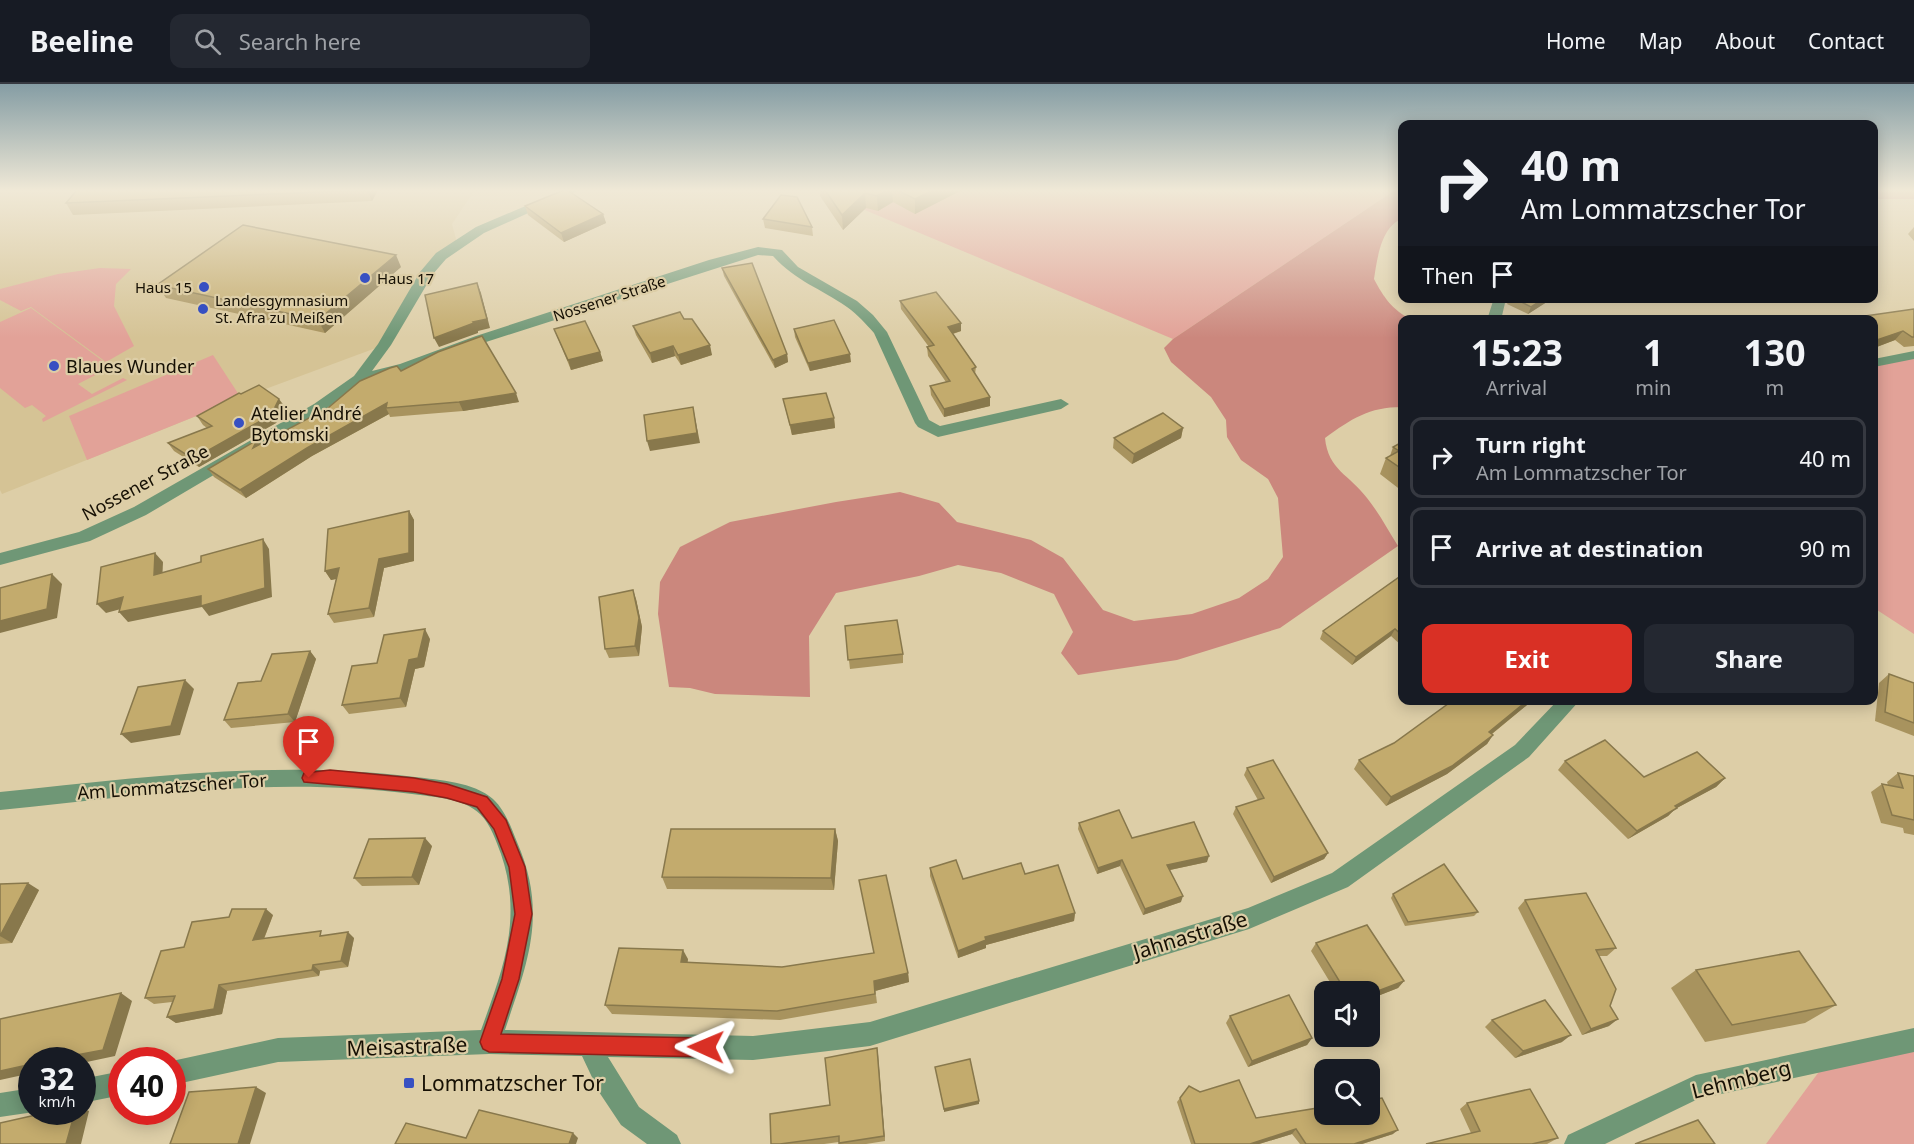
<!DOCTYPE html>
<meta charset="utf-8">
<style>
:root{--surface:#171b24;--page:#242831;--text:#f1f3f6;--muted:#9ea1a6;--line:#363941;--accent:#d93025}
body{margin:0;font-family:"Noto Sans",sans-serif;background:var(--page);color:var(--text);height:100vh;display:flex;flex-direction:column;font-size:22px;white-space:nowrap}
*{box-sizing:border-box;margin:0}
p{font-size:20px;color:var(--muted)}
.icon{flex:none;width:33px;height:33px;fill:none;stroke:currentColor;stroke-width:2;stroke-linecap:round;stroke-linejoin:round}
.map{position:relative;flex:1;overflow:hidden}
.sheet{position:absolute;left:1398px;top:231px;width:480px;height:390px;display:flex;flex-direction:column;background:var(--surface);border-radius:12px;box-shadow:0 3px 15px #0003}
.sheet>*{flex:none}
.banner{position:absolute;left:1398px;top:36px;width:480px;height:183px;border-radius:12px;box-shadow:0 3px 15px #0003;background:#171b24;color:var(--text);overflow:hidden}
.fabs{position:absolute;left:1314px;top:897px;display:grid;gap:12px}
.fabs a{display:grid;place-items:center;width:66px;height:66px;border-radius:12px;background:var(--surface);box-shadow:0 3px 15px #0003;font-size:30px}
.speed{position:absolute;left:18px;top:963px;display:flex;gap:12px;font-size:30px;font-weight:700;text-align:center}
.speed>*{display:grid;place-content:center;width:78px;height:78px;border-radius:50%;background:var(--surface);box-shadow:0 3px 15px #0003;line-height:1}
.speed small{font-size:15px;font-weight:400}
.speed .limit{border:9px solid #d22;background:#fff;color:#111}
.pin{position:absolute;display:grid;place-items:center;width:51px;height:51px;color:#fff;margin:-62px -26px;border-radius:50% 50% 50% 0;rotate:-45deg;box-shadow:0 0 6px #0007}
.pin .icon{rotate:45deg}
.me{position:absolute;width:66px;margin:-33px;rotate:271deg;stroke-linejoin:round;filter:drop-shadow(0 0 4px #0008)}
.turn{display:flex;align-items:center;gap:21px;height:126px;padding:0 24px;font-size:27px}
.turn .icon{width:78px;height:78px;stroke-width:2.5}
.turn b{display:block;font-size:42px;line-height:51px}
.then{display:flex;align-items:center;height:57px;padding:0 24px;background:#0003;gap:12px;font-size:22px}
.eta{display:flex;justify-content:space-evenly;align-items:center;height:102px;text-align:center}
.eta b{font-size:36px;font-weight:700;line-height:42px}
.primary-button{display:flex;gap:12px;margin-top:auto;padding:12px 24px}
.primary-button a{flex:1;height:69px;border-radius:12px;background:var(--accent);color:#fff;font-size:24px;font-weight:700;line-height:69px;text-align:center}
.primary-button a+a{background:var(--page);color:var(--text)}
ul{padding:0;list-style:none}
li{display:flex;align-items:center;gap:18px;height:81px;margin:0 12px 9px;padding:0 12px;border:3px solid var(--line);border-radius:12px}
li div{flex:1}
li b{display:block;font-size:22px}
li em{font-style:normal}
header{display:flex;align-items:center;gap:36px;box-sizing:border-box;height:84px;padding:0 30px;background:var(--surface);border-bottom:2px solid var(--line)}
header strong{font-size:28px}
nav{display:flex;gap:33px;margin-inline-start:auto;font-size:21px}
.search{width:420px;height:54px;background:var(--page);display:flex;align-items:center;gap:15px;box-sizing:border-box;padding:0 21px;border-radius:12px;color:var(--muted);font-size:22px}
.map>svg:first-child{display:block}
</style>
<header>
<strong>Beeline</strong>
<div class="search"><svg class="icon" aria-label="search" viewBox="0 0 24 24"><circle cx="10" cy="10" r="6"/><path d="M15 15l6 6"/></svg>Search here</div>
<nav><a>Home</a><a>Map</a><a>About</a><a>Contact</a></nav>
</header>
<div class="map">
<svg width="1914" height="1060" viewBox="0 0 1914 1060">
<rect width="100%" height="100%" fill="#ddcea7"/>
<polygon fill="#d5c395" points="0,106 475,106 452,140 457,159 441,172 384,261 241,314 2,410 0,406"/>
<g fill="#e2a298">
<polygon points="817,106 1395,106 1173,255"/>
<polygon points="100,184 131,185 116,200 114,222 134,262 106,278 31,223 21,227 0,216 0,205 58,190"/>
<polygon points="31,224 111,283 78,300 92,310 123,294 127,296 43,338 42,335 46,332 32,321 25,324 0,304 0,238"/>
<polygon points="213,271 241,314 87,376 69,332"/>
<polygon points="1914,271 1914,550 1874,524 1874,279"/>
<polygon points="1914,956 1914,1060 1766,1060 1829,974"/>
</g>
<g fill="#cb877d">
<path d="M 1395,106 L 1402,106 L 1402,135 C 1381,142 1377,176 1374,195 C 1384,214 1392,225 1410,235 L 1402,236 L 1402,323 C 1369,323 1351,335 1325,354 C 1328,386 1350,391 1367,414 C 1379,429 1388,446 1398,462 L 1280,544 L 1177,576 L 1078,591 L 1061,569 L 1073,548 L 1054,510 L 1001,489 L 958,481 L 919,492 L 836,509 L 809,552 L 810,613 L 715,610 L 690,604 L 669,603 L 658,530 L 660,498 L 680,463 L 730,438 L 836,418 L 900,408 L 939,419 L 957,438 L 1031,456 L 1063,474 L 1103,526 L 1134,537 L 1192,530 L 1239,514 L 1268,495 L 1283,473 L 1278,414 L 1268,395 L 1241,376 L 1227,353 L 1226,336 L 1211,313 L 1171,278 L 1164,264 L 1173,255 Z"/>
<polygon points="1874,106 1910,106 1914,108 1914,115 1874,115"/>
</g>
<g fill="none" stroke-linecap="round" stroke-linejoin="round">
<g fill="#6f9776" fill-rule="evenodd">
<path d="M 563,106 L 579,106 L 484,149 L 446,175 L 433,190 L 391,261 L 372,287 L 400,280 L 476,252 L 709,176 L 758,163 L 782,166 L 798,183 L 857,217 L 873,231 L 887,248 L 929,336 L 940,342 L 1061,315 L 1069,320 L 1061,325 L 938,353 L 918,343 L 915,339 L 874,249 C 866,240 857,230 847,223 C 820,204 797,198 773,172 L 758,171 L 486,258 L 410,286 L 364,298 L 324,326 L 146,431 L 90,457 L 0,481 L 0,469 L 79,448 L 134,423 L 314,320 L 354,292 L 378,260 L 420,188 L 436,169 L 476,143 Z"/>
<polygon points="1494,214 1509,214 1505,219 1501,236 1487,236"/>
<polygon points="1914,267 1914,275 1874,283 1874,275"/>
<path d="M 1558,616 L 1580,616 L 1529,673 L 1348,803 L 1249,845 L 870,962 L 753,976 L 608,973 L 639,1023 L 677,1051 L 681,1060 L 647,1060 L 621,1041 L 599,1008 L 582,972 L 489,970 L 278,978 L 172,1001 L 172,977 L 278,954 L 481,946 C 503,885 523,835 501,770 C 496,757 491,741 480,730 C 464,714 433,713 412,710 C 274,692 137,712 0,726 L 0,708 C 138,694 276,675 415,693 C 439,696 474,698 493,715 C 505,726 511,743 517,758 C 548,829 528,877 505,946 L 753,952 L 870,938 L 1248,824 L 1332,789 L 1515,661 Z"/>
<polygon points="1914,944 1914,968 1698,1015 1605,1060 1564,1060 1568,1051 1696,991"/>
<polygon points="122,987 122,1011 82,1019 82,995"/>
<polygon points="32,1004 32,1028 34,1028 0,1033 0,1009"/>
</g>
</g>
<g fill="#a8935e">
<polygon points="77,106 378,106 372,117 73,131 66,119"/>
<polygon points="820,106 962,106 915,130 893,118 878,127 866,124 843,146 820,112"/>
<polygon points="525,122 603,130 606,139 564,158 528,131"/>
<polygon points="763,135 812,143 813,152 765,144"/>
<polygon points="1914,143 1914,157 1908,150"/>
<polygon points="401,183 325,249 166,214 157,201"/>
<polygon points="722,184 787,270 788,278 775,284 724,192"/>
<polygon points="1510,214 1553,214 1528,230 1507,220"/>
<polygon points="900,217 961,239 961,247 953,250 976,283 975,290 990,322 944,333 931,311 930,302 946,298 928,272 927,263 929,263 901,225"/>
<polygon points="1914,225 1914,262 1904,263 1895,256 1874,264 1874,236"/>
<polygon points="684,235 712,271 681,281 675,272 652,279 636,251 633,242"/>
<polygon points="554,245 600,268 603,277 571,286"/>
<polygon points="794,245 851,278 810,287 795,253"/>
<polygon points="401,287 519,318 463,327 390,333 389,330 312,372 246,414 214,393 208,385 260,360"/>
<polygon points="241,310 285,323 276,339 199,383 174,367 168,359 207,344 203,341 197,332"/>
<polygon points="783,315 834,334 835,344 792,351"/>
<polygon points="1183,344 1181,354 1132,380 1113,364 1114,354"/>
<polygon points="1402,358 1402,407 1380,390 1386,374 1390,372 1393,363"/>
<polygon points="409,427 414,436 414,477 384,484 374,533 334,539 328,530 336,495 331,496 325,487"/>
<polygon points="1402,491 1402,562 1391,552 1352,581 1320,555 1323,547"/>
<polygon points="636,515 642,543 639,572 609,574 605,565"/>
<polygon points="845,542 903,570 903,579 850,585"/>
<polygon points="430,555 424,583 415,585 406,623 349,630 342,621 377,579"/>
<polygon points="310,567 316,575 295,638 231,644 224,636 261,597"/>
<polygon points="1889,590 1914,599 1914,652 1875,637 1879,599"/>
<polygon points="1457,616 1533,616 1492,650 1493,651 1487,660 1447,690 1386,722 1354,685 1359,676 1394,659"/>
<polygon points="1565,677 1644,693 1725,694 1716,703 1675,725 1668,732 1628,755 1558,686"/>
<polygon points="1247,684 1328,769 1324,775 1271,799 1233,730 1236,723 1258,716 1244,691"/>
<polygon points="1898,689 1914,692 1914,751 1904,749 1903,744 1881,739 1871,708 1882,700 1888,701 1887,698"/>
<polygon points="1079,739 1207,778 1170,786 1181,818 1143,831 1120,782 1097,790 1078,745"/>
<polygon points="835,745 838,757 834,806 667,805 662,793"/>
<polygon points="432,762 419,801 362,802 354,794"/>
<polygon points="930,784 963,795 1025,790 1075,829 1074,837 986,861 986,864 958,874 930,792"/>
<polygon points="859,796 908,889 909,898 875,907 877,919 780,936 612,930 605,921 688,875 687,879 782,883 874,869"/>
<polygon points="0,800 39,806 12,859 0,860"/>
<polygon points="1393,810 1478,828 1474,832 1405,842 1391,814"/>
<polygon points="1525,816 1616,864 1607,872 1599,872 1610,922 1609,942 1582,951 1518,824"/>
<polygon points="273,831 264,855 326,851 354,854 348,883 320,887 319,892 227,907 222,930 176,939 167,933 172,918 154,920 145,914 184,863"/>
<polygon points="1316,859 1404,897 1398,904 1370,915 1370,908 1336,908 1311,867"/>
<polygon points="1696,886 1836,921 1805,939 1705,958 1671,904"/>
<polygon points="1230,932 1312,954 1307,961 1248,983 1226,939"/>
<polygon points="1492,936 1562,958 1515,974 1485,943"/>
<polygon points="877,964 885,1057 866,1060 839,1060 839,1058 824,1060 771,1060 830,1021"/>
<polygon points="1180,1014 1256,1034 1393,1050 1362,1060 1300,1060 1292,1050 1259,1060 1191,1060 1177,1018"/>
<polygon points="1467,1019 1558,1054 1547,1060 1426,1060 1471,1049 1460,1025"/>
</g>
<g fill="#88784c">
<polygon points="367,106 378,106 372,117"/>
<polygon points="888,106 892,106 893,118 878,127 877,112"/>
<polygon points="933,106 962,106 915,130 915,115"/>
<polygon points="865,109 866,124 843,146 842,131"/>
<polygon points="603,130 606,139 564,158 561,149"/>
<polygon points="396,171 401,183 325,249 318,236"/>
<polygon points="477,199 481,209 490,244 478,247 478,249 439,263 434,254 473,238"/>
<polygon points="1545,214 1553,214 1528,230 1531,223"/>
<polygon points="961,239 961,247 948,251 948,243"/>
<polygon points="1903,247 1895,256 1874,264 1874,257"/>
<polygon points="710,261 712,271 681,281 678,271"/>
<polygon points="673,262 675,272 652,279 650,269"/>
<polygon points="600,268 603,277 571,286 568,276"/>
<polygon points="787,270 788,278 775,284 773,276"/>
<polygon points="850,270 851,278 810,287 808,279"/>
<polygon points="516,309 519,318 463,327 459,318"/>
<polygon points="990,313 990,322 944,333 944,325"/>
<polygon points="279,315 285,323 276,339 199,383 193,375"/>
<polygon points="387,319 386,324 389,330 312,372 246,414 240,406 307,364"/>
<polygon points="693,323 700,359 650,367 647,357"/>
<polygon points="834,334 835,344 792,351 790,341"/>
<polygon points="1183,344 1181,354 1132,380 1134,370"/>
<polygon points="257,356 263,365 253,364"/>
<polygon points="409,427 414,436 414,477 384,484 374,533 369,524 379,475"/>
<polygon points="263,455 269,465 272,513 209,532 202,523 128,538 119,528"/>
<polygon points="155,469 163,478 162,500 154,491"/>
<polygon points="339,484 345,493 331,496 325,487"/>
<polygon points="52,490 62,500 57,534 0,549 0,537"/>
<polygon points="633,506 636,515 642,543 639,572 635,562"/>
<polygon points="123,513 132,522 106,529 97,520"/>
<polygon points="425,545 430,555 424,583 415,585 406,623 400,614 409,576"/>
<polygon points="1395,545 1391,552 1352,581 1356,573"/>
<polygon points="310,567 316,575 295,638 288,630"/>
<polygon points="185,596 194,605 180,651 131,659 121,650"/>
<polygon points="1528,616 1533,616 1483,657 1489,648"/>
<polygon points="1493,651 1487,660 1447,690 1386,722 1391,713"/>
<polygon points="1725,694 1716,703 1675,725 1668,732 1628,755 1637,747 1675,722"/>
<polygon points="835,745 838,757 834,806 831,794"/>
<polygon points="425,754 432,762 419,801 412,793"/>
<polygon points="1328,769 1324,775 1271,799 1274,793"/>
<polygon points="1209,772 1207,778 1165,787 1167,781"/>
<polygon points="1122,776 1120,782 1097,790 1098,784"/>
<polygon points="28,799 39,806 12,859 0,852"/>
<polygon points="1183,812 1181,818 1143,831 1145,825"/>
<polygon points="266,825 273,831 261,862 253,856"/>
<polygon points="1075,829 1074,837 986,861 986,864 958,874 958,867 985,853"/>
<polygon points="348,848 354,854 348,883 341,877"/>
<polygon points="683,866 688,875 686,888 681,878"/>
<polygon points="313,881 320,887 319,892 312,886"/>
<polygon points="908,889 909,898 875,907 877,919 874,897"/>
<polygon points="1404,897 1398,904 1370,915 1370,910"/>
<polygon points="219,901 227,907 222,930 176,939 167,933"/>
<polygon points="121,909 132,917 115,972 82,979 82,976 50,976"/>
<polygon points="1618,935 1609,942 1582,951 1591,945"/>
<polygon points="1571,951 1562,958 1515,974 1523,967"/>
<polygon points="1312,954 1307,961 1248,983 1252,977"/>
<polygon points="877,964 878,970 885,1057 884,1052"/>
<polygon points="32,980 32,989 0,996 0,987"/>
<polygon points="256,1003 266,1009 250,1060 238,1060"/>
<polygon points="979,1017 979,1020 944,1028 944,1025"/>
<polygon points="82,1024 89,1027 81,1060 66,1060 75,1028 82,1028"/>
<polygon points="1296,1045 1292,1050 1259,1060 1250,1060"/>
<polygon points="1398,1046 1393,1050 1362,1060 1354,1060"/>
<polygon points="573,1049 578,1054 576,1060 569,1060"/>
</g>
<g fill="#c3ab6d" stroke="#88784c" stroke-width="1.5">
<polygon points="77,106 365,106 66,119"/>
<polygon points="564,106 567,106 603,130 561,149 525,122"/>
<polygon points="825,106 888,106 877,112 865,109 842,131"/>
<polygon points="897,106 933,106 915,115"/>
<polygon points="781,111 797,113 812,143 763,135"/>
<polygon points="243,141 396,171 318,236 157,201"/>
<polygon points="752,179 787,270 773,276 722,184"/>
<polygon points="477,199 487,235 473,238 474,239 434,254 425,211"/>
<polygon points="936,208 961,239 948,243 976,283 972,285 990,313 944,325 930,302 950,297 927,263 934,261 900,217"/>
<polygon points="1514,214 1545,214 1531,223"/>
<polygon points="1914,225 1914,253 1912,253 1903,247 1874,257 1874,236 1837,236"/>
<polygon points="680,228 684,235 692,235 710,261 678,271 673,262 650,269 633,242"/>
<polygon points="834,236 850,270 808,279 794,245"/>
<polygon points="585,237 600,268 568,276 554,245"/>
<polygon points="482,252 516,309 459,318 386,324 387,319 307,364 240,406 208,385 257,356 253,364 328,324 360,297 390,284 397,282 401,287 438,268"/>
<polygon points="259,301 279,315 271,331 193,375 168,359 212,342 197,332 239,309 241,310"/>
<polygon points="826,309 834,334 790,341 783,315"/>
<polygon points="693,323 697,349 647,357 644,331"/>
<polygon points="1163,329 1183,344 1134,370 1114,354"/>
<polygon points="1402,358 1402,385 1386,374 1399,367 1393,363"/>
<polygon points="409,427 409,469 379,475 369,524 328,530 339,484 325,487 328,445"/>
<polygon points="263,455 265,504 201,522 201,512 119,528 123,513 97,520 101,483 155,469 154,491 201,478 201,472"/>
<polygon points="52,490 47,525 0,537 0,504"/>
<polygon points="1402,491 1402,551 1395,545 1356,573 1323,547"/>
<polygon points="633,506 639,534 635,562 605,565 599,513"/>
<polygon points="897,536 903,570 848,576 845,542"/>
<polygon points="425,545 418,574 409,576 400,614 342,621 352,582 377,579 384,551"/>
<polygon points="310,567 288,630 224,636 238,599 261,597 272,570"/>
<polygon points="1889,590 1914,599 1914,639 1885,628"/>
<polygon points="185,596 171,642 121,650 138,603"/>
<polygon points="1457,616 1528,616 1489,648 1493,651 1452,682 1391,713 1359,676 1394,659 1452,617 1454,619"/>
<polygon points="1605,656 1644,693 1697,668 1725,694 1675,722 1677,724 1637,747 1565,677"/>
<polygon points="1273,676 1328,769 1274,793 1236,723 1264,714 1247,684"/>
<polygon points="1898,689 1914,692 1914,736 1892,731 1882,700 1903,704"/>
<polygon points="1119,726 1132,754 1194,738 1209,772 1167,781 1183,812 1145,825 1122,776 1098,784 1079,739"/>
<polygon points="671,745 835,745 831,794 662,793"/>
<polygon points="425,754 412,793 354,794 369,755"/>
<polygon points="956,776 963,795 1021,779 1025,790 1058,781 1075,829 985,853 986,856 958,867 930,784"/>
<polygon points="1444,780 1478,828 1408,838 1393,810"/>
<polygon points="886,791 908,889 874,897 875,910 777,927 605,921 619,864 683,866 681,878 782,883 874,869 859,796"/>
<polygon points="28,799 0,852 0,800"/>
<polygon points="1586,809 1616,864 1596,866 1616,905 1610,922 1618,935 1591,945 1525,816"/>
<polygon points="232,825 266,825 253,856 321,847 320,852 348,848 341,877 313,881 312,886 219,901 214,925 167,933 175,912 145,914 161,867 184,863 192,838 229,833"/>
<polygon points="1367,841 1404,897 1370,910 1370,908 1346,908 1316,859"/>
<polygon points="1799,867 1836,921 1732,941 1696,886"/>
<polygon points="121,909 103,966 50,976 32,976 32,980 0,987 0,935"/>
<polygon points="1289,911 1312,954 1252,977 1230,932"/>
<polygon points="1545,916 1571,951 1523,967 1492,936"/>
<polygon points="877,964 884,1052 839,1059 839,1052 780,1060 771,1060 770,1030 830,1021 825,974"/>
<polygon points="970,975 979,1017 944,1025 935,983"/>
<polygon points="1239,996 1256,1034 1324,1023 1324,1030 1370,1030 1370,1016 1382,1014 1398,1046 1354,1060 1306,1060 1296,1045 1250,1060 1195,1060 1180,1014 1189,1002 1200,1008"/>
<polygon points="256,1003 238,1060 170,1060 189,1008"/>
<polygon points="1530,1005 1558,1054 1532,1060 1426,1060 1480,1047 1467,1019"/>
<polygon points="479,1026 573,1049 569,1060 395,1060 406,1039 466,1054"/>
<polygon points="49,1028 75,1028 66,1060 0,1060 0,1039"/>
<polygon points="1698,1036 1715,1060 1635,1060"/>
</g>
<linearGradient id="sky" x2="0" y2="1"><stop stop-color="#859da4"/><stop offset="0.42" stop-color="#f0e9d7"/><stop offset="1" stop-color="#f0e9d7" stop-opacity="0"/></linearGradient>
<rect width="1914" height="254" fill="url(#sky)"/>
<polygon fill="#d93025" stroke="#8d1f18" stroke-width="1.5" points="330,686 414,694 447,700 487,713 506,736 525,783 532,830 519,895 501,950 706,954 713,957 715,963 713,970 706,973 489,968 483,965 480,958 502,895 515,830 509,783 494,745 477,723 447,714 414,708 304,698 302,694 304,689"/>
<g fill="#3750c2" stroke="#ddcea7" stroke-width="2">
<circle cx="365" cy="194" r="6"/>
<circle cx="204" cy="203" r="6"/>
<circle cx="203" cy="225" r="6"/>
<circle cx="54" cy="282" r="6"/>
<circle cx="239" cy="339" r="6"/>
<rect x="403" y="993" width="12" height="12" rx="3"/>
</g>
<g text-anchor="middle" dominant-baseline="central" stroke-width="4.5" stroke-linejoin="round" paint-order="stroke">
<g font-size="15" fill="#161004" stroke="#ddcea7" text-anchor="start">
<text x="377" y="194">Haus 17</text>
<text x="192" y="203" text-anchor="end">Haus 15</text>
<text x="215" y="216">Landesgymnasium<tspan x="215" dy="17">St. Afra zu Meißen</tspan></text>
</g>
<g font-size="15" fill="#161004" stroke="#ddcea7">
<text transform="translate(609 214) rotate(-18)">Nossener Straße</text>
</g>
<g font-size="18" fill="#161004" stroke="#ddcea7" text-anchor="start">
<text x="66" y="282">Blaues Wunder</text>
<text x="251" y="329">Atelier André<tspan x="251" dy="21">Bytomski</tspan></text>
</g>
<g font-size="18" fill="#161004" stroke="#ddcea7">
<text transform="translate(145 398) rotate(-28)">Nossener Straße</text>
<text transform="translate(172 702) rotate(-4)">Am Lommatzscher Tor</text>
</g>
<g font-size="21" fill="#161004" stroke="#ddcea7">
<text transform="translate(1190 851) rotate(-17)">Jahnastraße</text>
<text transform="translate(407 962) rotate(-2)">Meisastraße</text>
<text transform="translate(1741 995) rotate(-14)">Lehmberg</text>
</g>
<g font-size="21" fill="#161004" stroke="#ddcea7" text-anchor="start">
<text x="421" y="999">Lommatzscher Tor</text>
</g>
</g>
</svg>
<div class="fabs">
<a><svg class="icon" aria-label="sound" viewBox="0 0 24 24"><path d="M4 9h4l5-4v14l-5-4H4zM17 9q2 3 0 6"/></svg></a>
<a><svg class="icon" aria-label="search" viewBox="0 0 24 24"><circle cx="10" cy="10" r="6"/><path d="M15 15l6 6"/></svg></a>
</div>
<div class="speed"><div>32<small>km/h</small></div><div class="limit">40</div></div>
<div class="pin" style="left:309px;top:694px;background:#d93025"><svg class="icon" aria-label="arrive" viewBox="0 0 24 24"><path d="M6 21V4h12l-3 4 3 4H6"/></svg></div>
<svg class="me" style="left:706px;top:963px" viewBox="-20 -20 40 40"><path d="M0-17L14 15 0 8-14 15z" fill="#d93025" stroke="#fff" stroke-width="4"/></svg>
<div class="banner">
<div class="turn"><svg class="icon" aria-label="right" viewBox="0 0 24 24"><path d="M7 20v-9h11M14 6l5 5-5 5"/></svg><div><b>40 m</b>Am Lommatzscher Tor</div></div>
<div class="then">Then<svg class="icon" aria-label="arrive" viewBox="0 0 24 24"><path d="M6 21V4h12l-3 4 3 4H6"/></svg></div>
</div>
<section class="sheet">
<div class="eta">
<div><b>15:23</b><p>Arrival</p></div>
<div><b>1</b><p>min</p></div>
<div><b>130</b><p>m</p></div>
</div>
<ul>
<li><svg class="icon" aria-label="right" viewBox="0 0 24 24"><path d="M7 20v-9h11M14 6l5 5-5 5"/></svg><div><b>Turn right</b><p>Am Lommatzscher Tor</p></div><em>40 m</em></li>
<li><svg class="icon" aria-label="arrive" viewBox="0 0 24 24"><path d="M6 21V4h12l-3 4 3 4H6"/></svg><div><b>Arrive at destination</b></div><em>90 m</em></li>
</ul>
<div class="primary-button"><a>Exit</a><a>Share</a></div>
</section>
</div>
